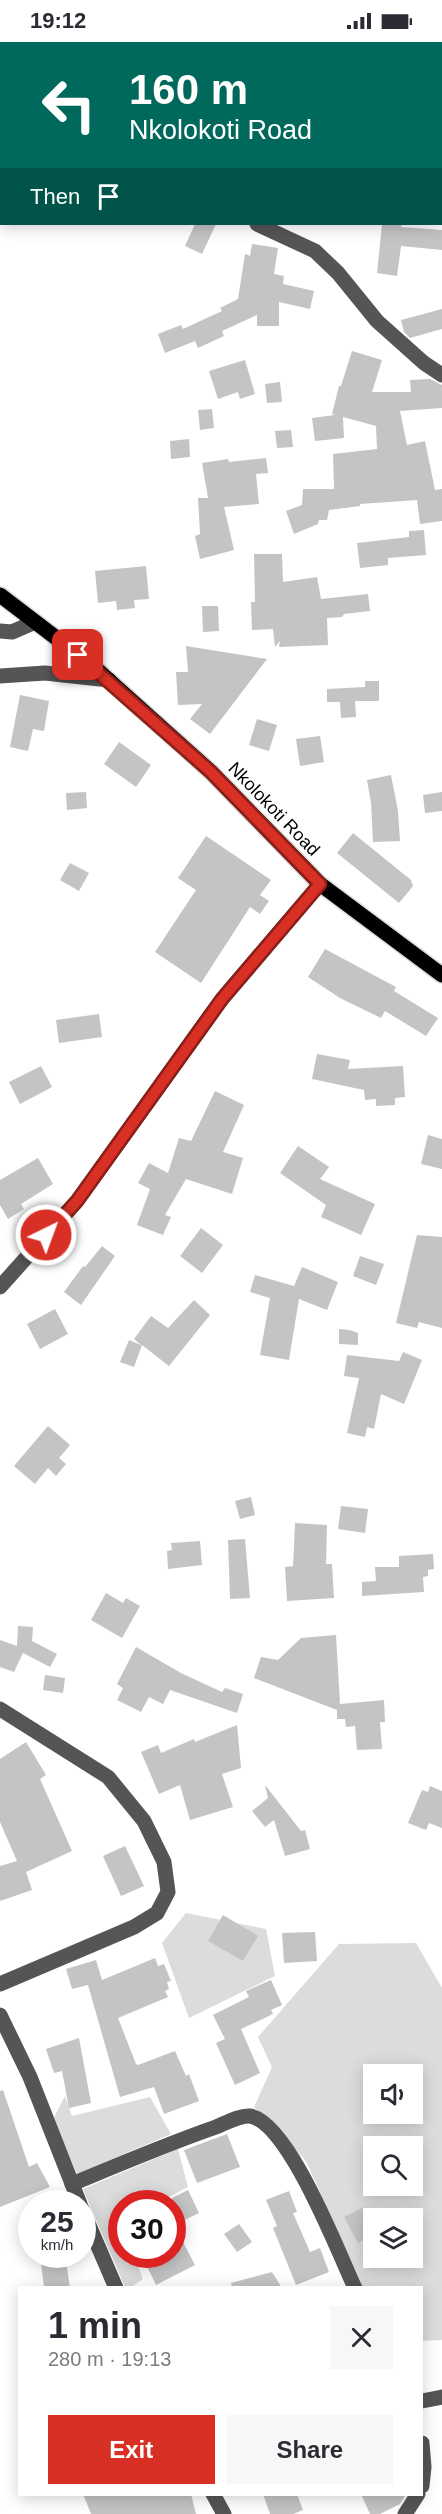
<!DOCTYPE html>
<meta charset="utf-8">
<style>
:root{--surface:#fff;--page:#f7f7f7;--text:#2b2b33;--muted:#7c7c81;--accent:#d93025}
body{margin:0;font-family:Helvetica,sans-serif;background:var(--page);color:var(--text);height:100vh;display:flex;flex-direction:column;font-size:22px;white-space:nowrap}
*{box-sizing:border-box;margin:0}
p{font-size:20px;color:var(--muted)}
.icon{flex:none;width:33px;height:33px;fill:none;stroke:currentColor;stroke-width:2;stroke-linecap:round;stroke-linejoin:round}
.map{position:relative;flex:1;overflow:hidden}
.drawer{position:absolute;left:18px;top:2244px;width:405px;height:210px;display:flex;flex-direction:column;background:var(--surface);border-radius:0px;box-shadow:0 3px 15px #0003}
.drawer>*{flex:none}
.guide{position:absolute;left:0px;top:0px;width:442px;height:183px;box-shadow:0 3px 15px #0003;background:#00695c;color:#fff;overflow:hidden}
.fabs{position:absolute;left:363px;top:2022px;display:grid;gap:12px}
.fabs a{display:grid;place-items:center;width:60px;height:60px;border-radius:0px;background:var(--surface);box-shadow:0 3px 15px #0003;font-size:30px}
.speed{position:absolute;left:18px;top:2148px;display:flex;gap:12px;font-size:30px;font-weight:700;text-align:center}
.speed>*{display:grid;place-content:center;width:78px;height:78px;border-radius:50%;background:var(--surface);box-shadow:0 3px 15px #0003;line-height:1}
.speed small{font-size:15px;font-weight:400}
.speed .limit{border:9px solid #d22;background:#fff;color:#111}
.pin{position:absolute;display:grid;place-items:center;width:51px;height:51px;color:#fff;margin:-26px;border-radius:12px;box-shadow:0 3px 9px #0006}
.me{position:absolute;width:66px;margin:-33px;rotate:42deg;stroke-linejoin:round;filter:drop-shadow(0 0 4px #0008)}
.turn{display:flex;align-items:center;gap:21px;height:126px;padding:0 30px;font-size:27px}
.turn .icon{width:78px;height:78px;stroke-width:2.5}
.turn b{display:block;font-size:42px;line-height:51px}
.then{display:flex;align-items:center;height:57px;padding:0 30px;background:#0003;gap:12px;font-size:22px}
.round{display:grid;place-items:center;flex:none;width:63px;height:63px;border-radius:0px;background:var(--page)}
.summary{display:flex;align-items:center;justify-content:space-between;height:102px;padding:0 30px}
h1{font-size:36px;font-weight:600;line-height:45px}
.primary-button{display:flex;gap:12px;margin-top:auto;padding:12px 30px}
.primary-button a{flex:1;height:69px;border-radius:0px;background:var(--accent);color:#fff;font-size:24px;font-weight:600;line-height:69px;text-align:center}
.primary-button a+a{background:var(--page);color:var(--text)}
.status{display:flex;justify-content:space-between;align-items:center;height:42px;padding:0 30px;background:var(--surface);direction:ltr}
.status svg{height:16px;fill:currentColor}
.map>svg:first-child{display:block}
</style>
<div class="status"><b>19:12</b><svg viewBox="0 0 49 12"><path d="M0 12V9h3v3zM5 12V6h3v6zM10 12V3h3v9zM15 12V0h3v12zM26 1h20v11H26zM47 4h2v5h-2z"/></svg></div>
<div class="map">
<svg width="442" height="2472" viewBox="0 0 442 2472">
<rect width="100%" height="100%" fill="#fff"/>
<g fill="#dcdcdc" fill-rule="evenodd">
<polygon points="186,1871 266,1887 275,1934 189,1976 162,1901"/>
<path d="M 416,1901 L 442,1946 L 442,2298 L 422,2299 L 422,2246 L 363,2245 L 306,2119 L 254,2065 L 272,2025 L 258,1995 L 339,1902 ZM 374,2032 L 412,2032 L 412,2072 L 374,2072 ZM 374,2104 L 412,2104 L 412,2144 L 374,2144 ZM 374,2176 L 412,2176 L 412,2216 L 374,2216 Z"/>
<polygon points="65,2054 72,2074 150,2055 171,2092 77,2132 53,2077"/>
<polygon points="178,2107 188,2145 157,2161 122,2162 122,2212 134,2213 143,2237 131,2245 125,2245 83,2147"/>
</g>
<g fill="#c4c4c4">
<polygon points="195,182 216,182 202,212 185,204"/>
<polygon points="382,182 402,182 401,185 442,188 442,208 401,204 397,234 377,231"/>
<polygon points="252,202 278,206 274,232 284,234 283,242 314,249 310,267 279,260 279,284 257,284 257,273 222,289 224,294 198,306 195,299 165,311 158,292 181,283 183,287 222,269 220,266 238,257 245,212 250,214"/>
<polygon points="442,267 442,287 410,296 404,290 401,278"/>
<polygon points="352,309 382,318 372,350 411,350 410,338 430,337 442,343 442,366 400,369 407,403 425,399 435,448 442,447 442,479 420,482 417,458 360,462 360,464 329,468 327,478 319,478 318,482 294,492 286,469 302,463 303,447 334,447 333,412 377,407 376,384 343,375 344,396 315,399 312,376 335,373 332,372 339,344 341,344"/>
<polygon points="245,318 255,352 240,357 238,350 218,357 209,329"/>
<polygon points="280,340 282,360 267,361 265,342"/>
<polygon points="212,367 214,386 200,388 198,368"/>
<polygon points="291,388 293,405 277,406 275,389"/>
<polygon points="189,397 190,415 171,417 170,399"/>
<polygon points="266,416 268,431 256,432 259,462 224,465 234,508 200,517 195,494 200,492 198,456 208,456 202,421 228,417 229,420"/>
<polygon points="424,488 426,513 388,516 388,523 360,526 357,501 409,495 409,489"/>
<polygon points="254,512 282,512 283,540 317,535 321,557 368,552 370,569 344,572 342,575 327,576 328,603 279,605 280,599 275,605 273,587 252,588 251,560 255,560"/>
<polygon points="146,524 149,557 134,558 135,566 117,568 116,559 98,561 95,529"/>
<polygon points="202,564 218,564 219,589 203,590"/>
<polygon points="186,604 267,617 210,692 190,677 202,662 178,663 176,630 188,630"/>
<polygon points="365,639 379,639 379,659 355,659 356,675 341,676 340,660 327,660 327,647 365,645"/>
<polygon points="20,653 49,659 44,689 33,687 28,709 10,705"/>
<polygon points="257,677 277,683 269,709 249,703"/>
<polygon points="320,694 324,720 300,724 296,697"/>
<polygon points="119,700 151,723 136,745 104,722"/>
<polygon points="391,733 398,769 400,799 373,800 371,761 367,738"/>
<polygon points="86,750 87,766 67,768 66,751"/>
<polygon points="442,750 442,769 425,771 423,753"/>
<polygon points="353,791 411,838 413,844 399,861 337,811"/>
<polygon points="206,794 271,838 260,853 269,859 260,872 250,865 201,941 155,910 196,848 178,836"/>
<polygon points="70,821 89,831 79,849 60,838"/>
<polygon points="325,907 396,945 394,949 438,976 426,994 385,969 381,976 340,956 308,935"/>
<polygon points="99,972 102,995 59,1001 56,978"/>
<polygon points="317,1012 350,1018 348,1027 403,1024 405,1055 395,1056 395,1063 376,1064 376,1057 365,1058 364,1048 312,1037"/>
<polygon points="41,1024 52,1045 20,1062 9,1040"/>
<polygon points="215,1049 244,1063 223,1110 243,1116 232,1152 186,1137 165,1173 171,1175 163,1193 137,1183 150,1147 138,1141 149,1121 168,1131 179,1096 191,1099"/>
<polygon points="428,1093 442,1097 442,1127 421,1122"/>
<polygon points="298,1104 329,1125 320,1137 375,1162 361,1193 321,1175 326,1163 280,1131"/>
<polygon points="38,1116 53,1142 21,1162 24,1167 8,1177 0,1163 0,1138"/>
<polygon points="201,1186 223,1203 202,1231 180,1214"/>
<polygon points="417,1193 442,1195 442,1286 419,1280 417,1286 396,1281"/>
<polygon points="102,1204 115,1214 81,1263 64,1250 83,1224 85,1225"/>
<polygon points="360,1214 384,1222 376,1243 353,1234"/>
<polygon points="302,1225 338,1240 327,1268 299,1257 289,1318 260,1313 270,1256 250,1250 255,1233 294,1244"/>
<polygon points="194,1258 210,1273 169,1324 142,1303 134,1325 120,1320 129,1298 141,1303 134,1297 151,1274 168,1286"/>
<polygon points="55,1267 68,1292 40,1307 27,1282"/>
<polygon points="339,1287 350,1288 358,1291 358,1303 339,1302"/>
<polygon points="403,1310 422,1318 404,1362 381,1352 374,1387 367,1385 365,1395 347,1391 359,1336 344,1334 347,1313 399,1319"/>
<polygon points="48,1384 70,1403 59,1416 66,1422 56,1434 48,1426 35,1442 14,1424"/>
<polygon points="251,1455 255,1473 240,1477 235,1459"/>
<polygon points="341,1464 368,1467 365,1491 338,1487"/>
<polygon points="295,1481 327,1483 326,1522 332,1522 334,1556 287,1559 285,1525 293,1524"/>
<polygon points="245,1497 250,1556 230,1557 228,1498"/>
<polygon points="200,1499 202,1523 168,1527 167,1509 172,1508 171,1501"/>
<polygon points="433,1512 434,1527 428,1528 428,1534 423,1535 424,1550 362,1554 362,1540 376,1539 375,1525 399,1525 399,1514"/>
<polygon points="106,1551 123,1561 126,1556 140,1564 122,1596 91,1578"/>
<polygon points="18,1584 33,1585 32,1599 57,1612 50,1625 23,1611 14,1630 0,1625 0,1598 17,1604"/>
<polygon points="336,1593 340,1662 384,1658 385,1680 380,1680 382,1707 357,1708 355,1684 346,1685 345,1677 337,1677 337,1668 254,1636 261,1615 278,1618 301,1596"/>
<polygon points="136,1605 181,1631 222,1650 225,1646 243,1652 237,1671 170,1648 163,1662 149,1655 141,1670 117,1658 123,1646 117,1642"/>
<polygon points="45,1633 65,1636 63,1651 43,1648"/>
<polygon points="237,1683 241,1726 222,1732 233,1765 190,1778 180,1743 159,1752 141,1710 158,1703 161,1711 194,1697 195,1700"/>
<polygon points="26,1700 46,1733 40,1737 72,1809 26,1830 32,1848 0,1859 0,1824 17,1819 0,1780 0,1717"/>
<polygon points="265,1743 301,1789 305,1788 310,1807 285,1814 274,1778 265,1785 252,1769 268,1756"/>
<polygon points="430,1744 442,1749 442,1786 429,1781 426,1788 408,1781 422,1748 428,1750"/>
<polygon points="125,1804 144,1844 121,1854 103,1814"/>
<polygon points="223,1873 258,1894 243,1919 208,1899"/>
<polygon points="315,1890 317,1919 284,1921 282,1891"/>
<polygon points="155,1916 158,1924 164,1922 171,1939 167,1940 169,1947 165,1949 168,1955 118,1976 136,2022 138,2023 175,2009 186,2034 189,2032 199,2059 164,2072 154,2045 120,2055 88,1943 72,1947 66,1927 96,1918 102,1938"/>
<polygon points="271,1938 282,1963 271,1968 273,1972 241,1987 260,2031 235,2043 216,2001 225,1997 213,1973 249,1955 246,1949"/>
<polygon points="79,1996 91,2061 69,2066 62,2029 54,2031 46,2007"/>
<polygon points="3,2048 29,2125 37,2121 50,2145 0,2165 0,2049"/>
<polygon points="227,2092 240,2125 197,2141 184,2108"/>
<polygon points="188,2148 199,2171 174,2183 195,2223 156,2243 143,2216 151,2212 172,2212 172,2156"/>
<polygon points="289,2149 297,2170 293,2171 310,2210 320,2206 329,2230 296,2243 273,2186 277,2184 266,2158"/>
<polygon points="364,2165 374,2184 374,2193 358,2201 344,2175"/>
<polygon points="239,2182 252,2200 237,2210 224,2192"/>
<polygon points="40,2212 65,2212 70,2246 44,2246"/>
<polygon points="272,2230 282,2246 232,2246 231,2241"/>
<polygon points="83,2452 191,2452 196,2472 91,2472"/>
<polygon points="263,2452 297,2452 303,2468 293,2472 270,2472"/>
<polygon points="361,2452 406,2452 400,2462 380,2472 370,2472"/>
</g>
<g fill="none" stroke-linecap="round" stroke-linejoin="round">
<g stroke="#dbdbdb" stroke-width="18">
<polyline id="major" points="0,553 93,624 211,730 320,842 442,933"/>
</g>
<g stroke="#555" stroke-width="15">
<polyline points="56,0 57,2"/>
<polyline points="0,6 2,6"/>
<polyline points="257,182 315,209 338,231 377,279 424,321 442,333"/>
<polyline points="0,589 12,590 35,580"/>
<polyline points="0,634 45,631 109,638"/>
<polyline points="0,1245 77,1159 222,957 320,842"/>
<polyline points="0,1667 108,1735 144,1779 164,1820 168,1850 157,1871 134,1885 0,1942"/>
<polyline points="0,1973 30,2035 80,2162"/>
<path d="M 72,2142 C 120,2122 167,2102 216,2085 C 226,2081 240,2073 250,2074 C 289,2081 338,2210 355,2246"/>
<polyline points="82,2167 116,2246"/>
<polyline points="422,2359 442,2355"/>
<polyline points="422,2401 424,2425 422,2444"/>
<polyline points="213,2452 224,2472"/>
<polyline points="405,2472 418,2452"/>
</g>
<use href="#major" stroke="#000" stroke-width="15"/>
</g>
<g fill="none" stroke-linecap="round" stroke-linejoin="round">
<g stroke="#8d1f18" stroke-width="15">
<polyline id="route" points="46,1193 77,1159 222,957 320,842 211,730 78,613"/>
</g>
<use href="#route" stroke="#d93025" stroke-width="10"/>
</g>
<g text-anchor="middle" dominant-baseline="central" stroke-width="5" stroke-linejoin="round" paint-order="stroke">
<g font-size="18" fill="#000" stroke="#fff">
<text transform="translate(274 767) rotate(46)">Nkolokoti Road</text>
</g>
</g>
</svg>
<div class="fabs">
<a><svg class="icon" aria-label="sound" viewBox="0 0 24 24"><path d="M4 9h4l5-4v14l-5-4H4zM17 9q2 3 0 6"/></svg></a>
<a><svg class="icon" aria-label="search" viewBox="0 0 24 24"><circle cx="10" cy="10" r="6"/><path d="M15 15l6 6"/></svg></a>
<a><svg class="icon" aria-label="layers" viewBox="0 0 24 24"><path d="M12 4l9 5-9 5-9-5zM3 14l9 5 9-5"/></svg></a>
</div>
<div class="speed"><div>25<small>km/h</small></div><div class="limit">30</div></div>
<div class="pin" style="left:78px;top:613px;background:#d93025"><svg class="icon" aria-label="arrive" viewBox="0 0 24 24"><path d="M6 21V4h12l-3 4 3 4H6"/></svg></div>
<svg class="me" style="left:46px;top:1193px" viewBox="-20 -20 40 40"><circle r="17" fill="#d93025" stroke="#fff" stroke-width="3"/><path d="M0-11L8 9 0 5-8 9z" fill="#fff"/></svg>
<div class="guide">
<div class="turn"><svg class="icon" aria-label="left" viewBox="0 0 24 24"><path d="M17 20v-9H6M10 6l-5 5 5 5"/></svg><div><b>160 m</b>Nkolokoti Road</div></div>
<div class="then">Then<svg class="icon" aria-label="arrive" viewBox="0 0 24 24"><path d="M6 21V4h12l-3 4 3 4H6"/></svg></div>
</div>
<section class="drawer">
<div class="summary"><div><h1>1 min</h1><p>280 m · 19:13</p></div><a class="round"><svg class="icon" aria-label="close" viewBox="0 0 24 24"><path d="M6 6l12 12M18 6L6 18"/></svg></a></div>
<div class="primary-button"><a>Exit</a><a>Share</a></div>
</section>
</div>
